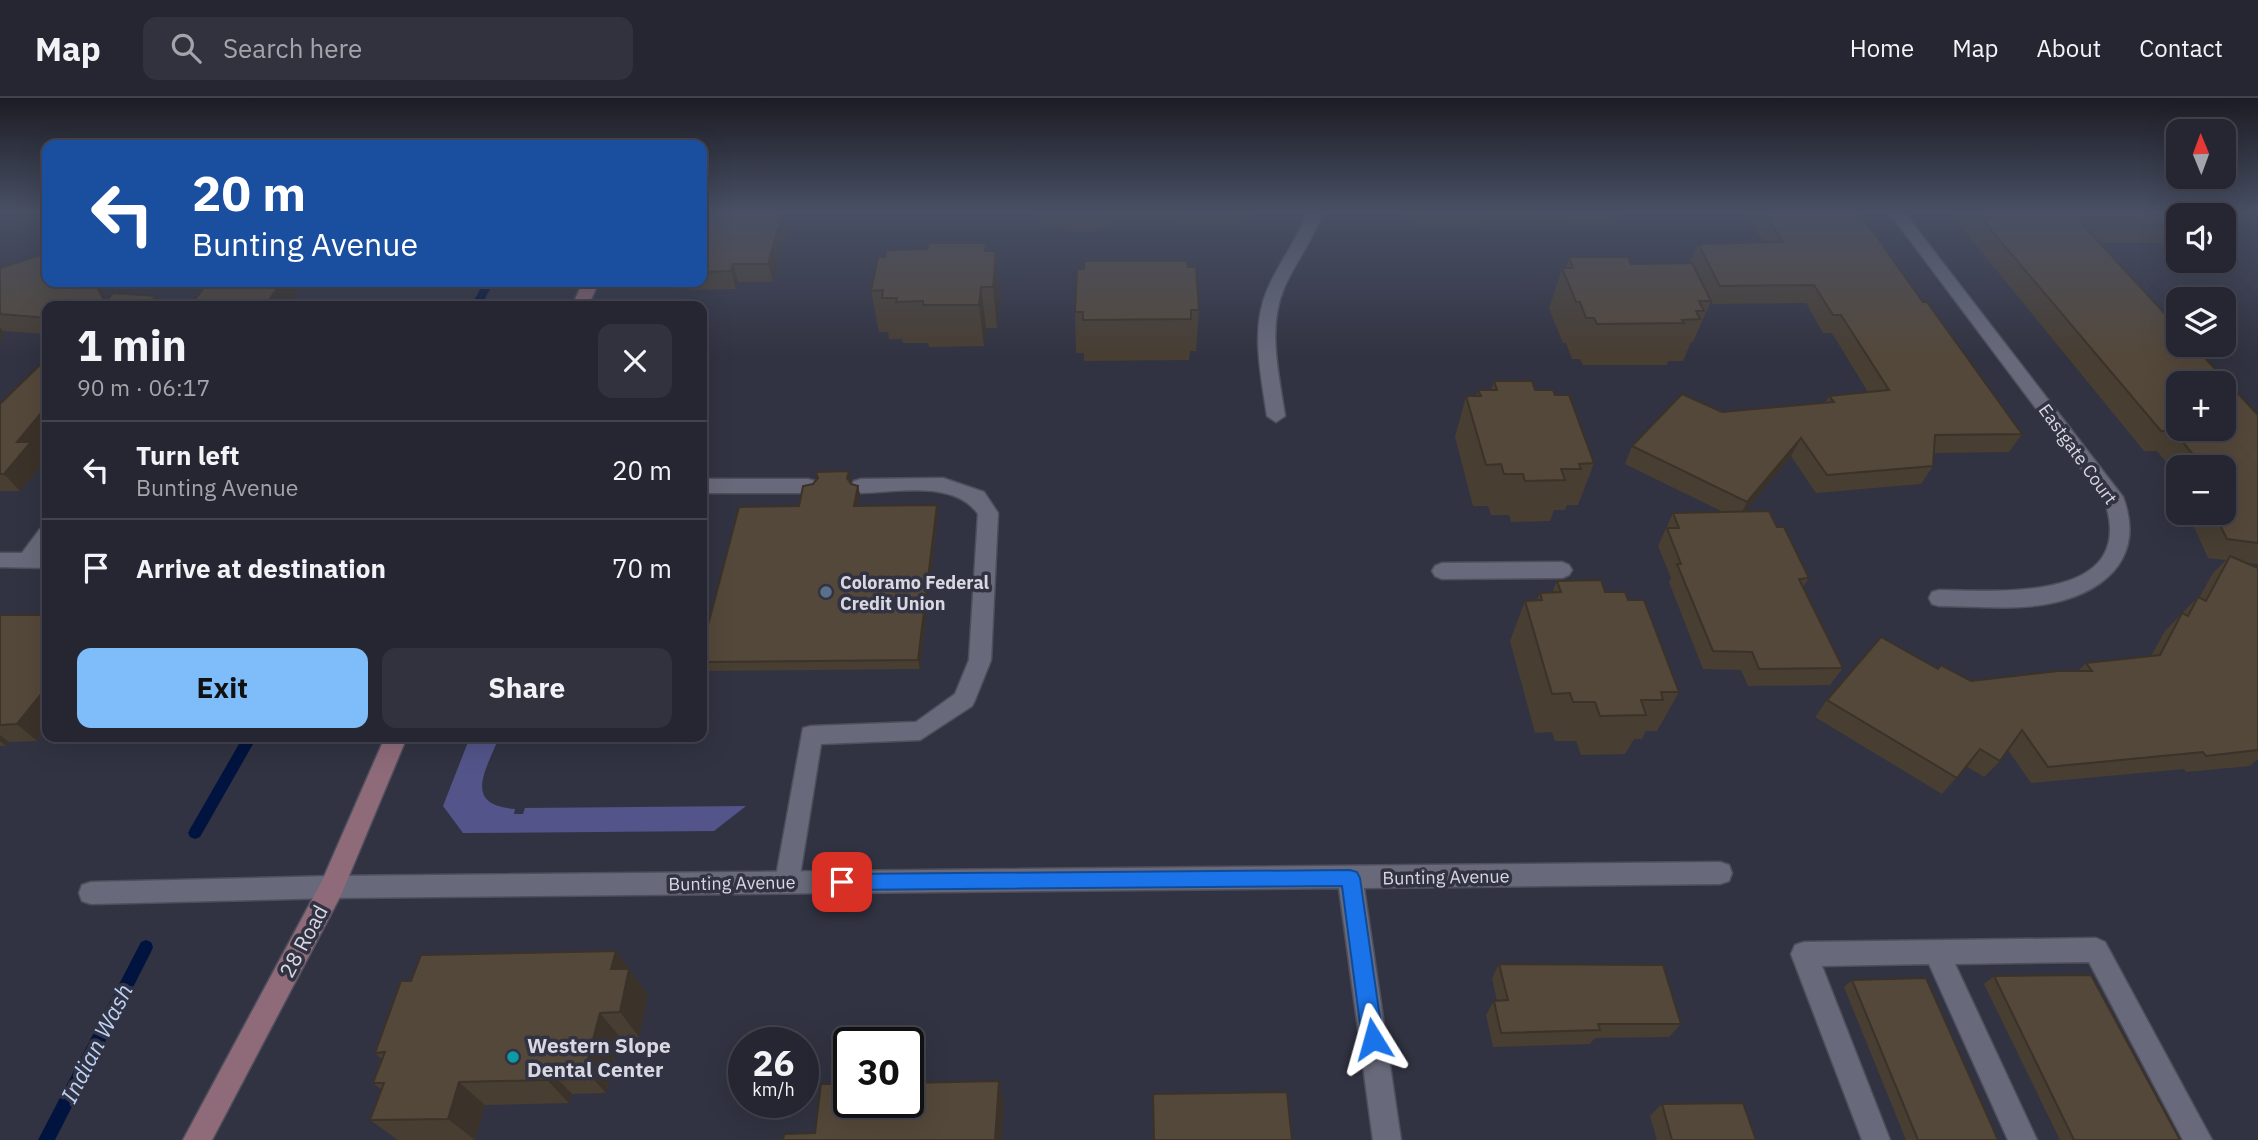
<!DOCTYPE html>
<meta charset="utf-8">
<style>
:root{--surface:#262632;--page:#32323e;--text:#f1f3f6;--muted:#a4a5ac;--line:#42434d;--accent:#7ebdf9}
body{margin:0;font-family:"IBM Plex Sans",sans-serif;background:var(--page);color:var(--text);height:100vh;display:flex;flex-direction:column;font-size:26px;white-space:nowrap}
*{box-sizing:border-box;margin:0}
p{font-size:23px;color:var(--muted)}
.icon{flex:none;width:38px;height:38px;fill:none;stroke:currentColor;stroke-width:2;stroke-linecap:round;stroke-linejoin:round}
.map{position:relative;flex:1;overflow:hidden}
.panel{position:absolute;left:42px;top:203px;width:665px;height:441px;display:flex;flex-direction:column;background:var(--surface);border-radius:14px;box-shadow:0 7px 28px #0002,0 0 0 2px var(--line)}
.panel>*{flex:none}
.hud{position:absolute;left:42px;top:42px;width:665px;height:147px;border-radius:14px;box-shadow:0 7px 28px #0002,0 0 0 2px var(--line);background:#1a4fa0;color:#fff;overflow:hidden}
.needle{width:46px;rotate:359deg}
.fabs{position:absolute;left:2166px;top:21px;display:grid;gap:14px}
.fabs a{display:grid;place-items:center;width:70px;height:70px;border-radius:14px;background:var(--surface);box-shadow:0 7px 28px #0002,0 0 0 2px var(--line);font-size:35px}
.speed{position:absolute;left:728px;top:929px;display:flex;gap:14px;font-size:35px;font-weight:700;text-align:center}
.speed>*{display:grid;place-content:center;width:91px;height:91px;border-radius:50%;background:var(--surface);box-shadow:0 7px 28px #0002,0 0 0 2px var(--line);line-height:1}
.speed small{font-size:18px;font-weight:400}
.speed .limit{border:4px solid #111;border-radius:10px;background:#fff;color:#111}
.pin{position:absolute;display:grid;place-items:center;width:60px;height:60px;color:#fff;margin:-30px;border-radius:14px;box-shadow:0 4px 10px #0006}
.me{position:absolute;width:77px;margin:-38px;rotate:352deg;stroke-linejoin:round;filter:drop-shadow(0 0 5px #0008)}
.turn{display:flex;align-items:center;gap:24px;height:147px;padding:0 35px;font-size:32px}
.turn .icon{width:91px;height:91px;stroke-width:2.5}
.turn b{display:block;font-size:49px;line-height:60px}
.round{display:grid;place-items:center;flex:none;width:74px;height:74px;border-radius:14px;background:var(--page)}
.head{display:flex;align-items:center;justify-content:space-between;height:119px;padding:0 35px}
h1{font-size:42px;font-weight:800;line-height:52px}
.button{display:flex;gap:14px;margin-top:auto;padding:14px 35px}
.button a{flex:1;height:80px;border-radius:14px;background:var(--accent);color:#111;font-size:28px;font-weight:800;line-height:80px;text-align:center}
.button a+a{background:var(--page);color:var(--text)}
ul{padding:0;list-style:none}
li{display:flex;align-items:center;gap:21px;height:98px;padding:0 35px;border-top:2px solid var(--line)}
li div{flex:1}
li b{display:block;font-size:26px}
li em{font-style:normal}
header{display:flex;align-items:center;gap:42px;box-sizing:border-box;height:98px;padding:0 35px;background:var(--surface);border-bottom:2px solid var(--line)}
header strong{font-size:33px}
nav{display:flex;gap:38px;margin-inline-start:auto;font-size:24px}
.search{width:490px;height:63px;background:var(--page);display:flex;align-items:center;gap:18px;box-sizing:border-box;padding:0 24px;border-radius:14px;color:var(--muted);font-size:26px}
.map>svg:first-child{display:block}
</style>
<header>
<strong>Map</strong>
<div class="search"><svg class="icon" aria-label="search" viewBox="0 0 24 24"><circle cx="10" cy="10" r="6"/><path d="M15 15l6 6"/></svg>Search here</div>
<nav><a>Home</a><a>Map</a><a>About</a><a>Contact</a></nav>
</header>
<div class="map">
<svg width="2258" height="1042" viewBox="0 0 2258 1042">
<rect width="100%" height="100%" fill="#323342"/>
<path fill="#53548a" d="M 470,639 L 499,639 C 487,671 461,707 515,711 L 514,716 L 523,716 L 525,710 L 746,708 L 714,733 L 463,735 L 443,708 Z"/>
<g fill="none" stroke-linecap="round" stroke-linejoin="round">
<g fill="#00143f" fill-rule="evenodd">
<polygon points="484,184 494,184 481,208 471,208"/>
<polygon points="243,639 257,639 200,739 195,741 190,739 188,735 190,731"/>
<polygon points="146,842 151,844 153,849 151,854 55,1042 38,1042 141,844"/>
</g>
<g stroke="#4f4f5c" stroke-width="3">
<g id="lane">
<path d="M 943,380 L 984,394 L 998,415 L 991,562 L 975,602 L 972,608 L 920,642 L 821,646 L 799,784 L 796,792 L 787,795 L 778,792 L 775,784 L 803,630 L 811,628 L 916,624 L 955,596 L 969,562 L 978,416 C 955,382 897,394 861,395 L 854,393 L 851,388 L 854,383 L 861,381 Z"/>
<polygon points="702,381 808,381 815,383 818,388 815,393 808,395 702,395"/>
<polygon points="1562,464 1569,467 1572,472 1569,477 1562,480 1442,481 1435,478 1432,473 1435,468 1442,465"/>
<polygon points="332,778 341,781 344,789 341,797 332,800 91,806 82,803 79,795 82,787 91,784"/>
<polygon points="2096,840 2105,844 2212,1042 2183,1042 2089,864 1955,866 2037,1042 2008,1042 1929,866 1822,868 1890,1042 1862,1042 1791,856 1795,847 1804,844"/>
</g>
</g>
<g stroke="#4f4f5c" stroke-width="3">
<g id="street">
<path d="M 1308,113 L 1323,113 C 1314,141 1296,163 1284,190 C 1267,231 1279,276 1285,318 L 1276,324 L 1267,318 C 1261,276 1250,230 1268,190 C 1280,163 1298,141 1308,113 Z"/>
<path d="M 1888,113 L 1903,113 L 2123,399 C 2147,463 2100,498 2041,507 C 2007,512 1973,508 1939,508 L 1932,506 L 1929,500 L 1932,494 L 1939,492 C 2000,493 2141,505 2104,401 Z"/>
<polygon points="47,429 47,450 43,455 47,456 47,470 0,469 0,455 22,455 40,431"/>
<polygon points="1720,764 1729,767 1732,775 1729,783 1720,786 1364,790 1401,1042 1373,1042 1339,790 332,800 323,797 320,789 323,781 332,778"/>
</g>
</g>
<g stroke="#4f4f5c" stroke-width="3">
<g id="secondary">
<polygon points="583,184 599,184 588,208 572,208"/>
<polygon points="385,639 407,639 341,797 212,1042 183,1042 322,783"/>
</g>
</g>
<use href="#lane" fill="#686a7b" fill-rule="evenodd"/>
<use href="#street" fill="#686a7b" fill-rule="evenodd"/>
<use href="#secondary" fill="#8f6b7a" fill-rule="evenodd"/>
</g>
<g fill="#483e32">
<polygon points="702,113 824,113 792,113 773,184 738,184 736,191 690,192 688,185 656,186 655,184 702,184"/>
<polygon points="1037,113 1250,113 1249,121 1239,122 1239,126 1177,126 1177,123 1112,123 1112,128 1097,128 1097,134 1065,134 1065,128 1038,128"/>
<polygon points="1403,113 1623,113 1618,126 1482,123 1481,128 1419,128 1418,124 1406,124"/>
<polygon points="1745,113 1858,113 1923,204 2022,336 2009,354 1934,355 1933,368 1921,386 1816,395 1791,358 1744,414 1777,429 1809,480 1803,489 1843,570 1830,587 1748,588 1741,572 1703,571 1669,484 1671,480 1658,448 1673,415 1723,414 1625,366 1632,348 1722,314 1825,305 1829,298 1868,294 1832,235 1823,235 1806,205 1713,206 1711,203 1693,244 1691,244 1683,263 1668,263 1667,267 1583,267 1580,261 1572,261 1566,245 1563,245 1549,211 1562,170 1566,170 1569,159 1631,166 1691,165 1690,164 1698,146 1764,145"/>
<polygon points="1948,113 2195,113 2179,117 2179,145 2099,145 2258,317 2258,466 2246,465 2258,470 2258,661 2250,668 2186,674 2184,671 2031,685 2008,652 2000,663 1984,679 1966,668 1942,696 1815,619 1827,602 1938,571 1971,583 2078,573 2086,565 2151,558 2165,533 2198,499 2199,500 2213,475 2226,462 2208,460 2191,422 2197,415 2224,415 2224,369 2179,369 2179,380 2157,353 2144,353"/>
<polygon points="986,145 987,153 1000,194 997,230 986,230 984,248 929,249 928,245 903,245 902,241 889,241 888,234 879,234 871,193 885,159 927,151"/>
<polygon points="1188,169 1199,212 1196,253 1190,253 1189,262 1084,263 1084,255 1076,255 1075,214"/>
<polygon points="0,170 97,184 107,201 156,198 164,208 47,208 47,236 3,233 0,247"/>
<polygon points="305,184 289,208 197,208 194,203"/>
<polygon points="1494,283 1555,297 1594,365 1578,407 1567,407 1565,412 1554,412 1550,423 1511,424 1509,417 1491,417 1488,408 1473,408 1455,339 1466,298 1477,298 1478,292 1491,292"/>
<polygon points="0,306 46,361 20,393 0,393"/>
<polygon points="851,383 851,386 858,388 860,397 858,408 937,407 938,416 920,571 702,573 702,550 799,408"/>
<polygon points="1557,483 1605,494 1628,502 1679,594 1657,633 1646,633 1642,641 1634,641 1625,656 1581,657 1576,643 1555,643 1552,634 1535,635 1510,543 1525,503 1537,502 1540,495 1552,495"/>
<polygon points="0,517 47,517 47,629 37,643 9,644 6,648 0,648"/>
<polygon points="616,853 648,897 639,939 620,939 606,995 572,996 569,1005 485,1007 475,1042 398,1042 370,1022 382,992 373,985 382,961 375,955 411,883"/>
<polygon points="1499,866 1681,926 1669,939 1595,940 1590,946 1493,949 1486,917 1494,903 1497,903 1492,880"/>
<polygon points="1994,878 2180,1042 2060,1042 1984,886"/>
<polygon points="1852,882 1998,1042 1906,1042 1844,889"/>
<polygon points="1153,996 1292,1042 1153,1042"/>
<polygon points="1662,1006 1756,1042 1657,1042 1650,1018"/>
</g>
<g fill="#3b3229">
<polygon points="783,113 792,113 773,184 768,166"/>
<polygon points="996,153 1000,194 997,230 993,189"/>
<polygon points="733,166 738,184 736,191 731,173"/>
<polygon points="94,184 97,184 111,208 105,204"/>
<polygon points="282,184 305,184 289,208 273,208 269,202"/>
<polygon points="981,189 986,230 984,248 979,207"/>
<polygon points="156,198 164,208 146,208"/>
<polygon points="0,229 3,233 0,247"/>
<polygon points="47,308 47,344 39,353 46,361 20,393 4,376 17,344"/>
<polygon points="1801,340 1791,358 1738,422 1747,404"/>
<polygon points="849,373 851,383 849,389 847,380"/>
<polygon points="858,388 860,397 856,417 854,408"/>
<polygon points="937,407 938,416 920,571 918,562"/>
<polygon points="46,590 47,591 47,629 37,643 17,626"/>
<polygon points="0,637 9,644 6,648 0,643"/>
<polygon points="616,853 648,897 639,939 620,914 611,871"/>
<polygon points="600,915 620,939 606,995 585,972"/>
<polygon points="550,973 572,996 569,1005 547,982"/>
<polygon points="999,983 1004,1006 1002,1042 995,1042"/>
<polygon points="459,984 485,1007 475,1042 448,1021"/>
</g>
<g fill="#54483a" stroke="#3b3229" stroke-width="2" fill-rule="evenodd">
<polygon points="702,113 783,113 768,166 733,166 731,173 702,174"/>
<polygon points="1763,113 1858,113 1923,204 1927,204 2022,336 1935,337 1933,368 1827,377 1801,340 1747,404 1632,348 1682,296 1722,314 1834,304 1829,298 1889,292 1841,217 1833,217 1814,187 1720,188 1698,146 1783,144"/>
<path d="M 1975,113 L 2195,113 L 2199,117 L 2179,117 L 2179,126 L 2082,126 L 2179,231 L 2179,247 L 2193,247 L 2258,317 L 2258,445 L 2227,441 L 2214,415 L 2224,415 L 2224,405 L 2232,406 L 2224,396 L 2224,369 L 2203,369 L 2174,333 L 2161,333 ZM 2179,285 L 2224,285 L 2224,331 L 2179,331 Z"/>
<polygon points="929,145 986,145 985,153 996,153 993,189 981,189 979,207 923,207 923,203 896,204 897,200 882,200 883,192 871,193 878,159 885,159 886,152 927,151"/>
<polygon points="47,155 47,184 94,184 105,204 113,195 156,198 146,208 47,208 47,220 0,216 0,170"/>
<polygon points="1569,159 1628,159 1631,166 1692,165 1711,203 1699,203 1704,213 1696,213 1700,221 1682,222 1684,225 1597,226 1594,220 1586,220 1580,204 1576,204 1562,170 1573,170"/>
<polygon points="1084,163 1187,163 1188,169 1196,169 1199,212 1191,212 1191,221 1083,222 1083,214 1075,214 1077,171 1084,171"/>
<polygon points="208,184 282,184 269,202 194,203"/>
<polygon points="366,203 407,203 404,208 363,208"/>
<polygon points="47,260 47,308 17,344 31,344 4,376 0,376 0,306"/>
<polygon points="1494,283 1532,283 1535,292 1553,292 1555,297 1569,297 1594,365 1579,366 1581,371 1561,371 1565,382 1525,383 1523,376 1504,376 1501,366 1486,367 1466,298 1481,298 1478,292 1497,292"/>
<polygon points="849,373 847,380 851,386 858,388 854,408 937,407 918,562 702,564 702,550 739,409 799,408 803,388 813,386 818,380 816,374"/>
<polygon points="1769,413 1777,429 1784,429 1809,480 1799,481 1843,570 1759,571 1752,554 1713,553 1677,466 1681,466 1667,430 1679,430 1673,415"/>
<polygon points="2230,458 2258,470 2258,652 2206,658 2203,654 2048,669 2022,632 2000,663 1980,651 1957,680 1827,602 1881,539 1938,571 1941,567 1971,583 2058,573 2092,573 2086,565 2160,557 2182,515 2188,518 2198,499 2206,503"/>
<polygon points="1601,482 1605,494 1625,494 1628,502 1644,502 1679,594 1661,594 1663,602 1641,602 1646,617 1600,618 1595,604 1573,604 1570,595 1552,596 1525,503 1542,502 1540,495 1561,494 1557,483"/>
<polygon points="0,517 47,517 47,590 46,590 17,626 0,627"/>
<polygon points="616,853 611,871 629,871 620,914 600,915 585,972 550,973 547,982 459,984 448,1021 370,1022 384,985 373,985 385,954 375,955 401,883 411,883 421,857"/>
<polygon points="1499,866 1663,867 1681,926 1598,926 1600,932 1501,935 1494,903 1508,902"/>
<polygon points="2091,877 2180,1042 2074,1042 1994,878"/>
<polygon points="1926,880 1998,1042 1918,1042 1852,882"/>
<polygon points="999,983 995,1042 783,1042 784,1036 815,1035 821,986 849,986 849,1004 908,1004 908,985"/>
<polygon points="1287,994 1292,1042 1154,1042 1153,996"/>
<polygon points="1743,1005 1756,1042 1672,1042 1662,1006"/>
</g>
<linearGradient id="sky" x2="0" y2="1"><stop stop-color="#1c1c24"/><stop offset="0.44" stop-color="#495065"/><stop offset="1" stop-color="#495065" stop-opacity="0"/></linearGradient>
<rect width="2258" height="258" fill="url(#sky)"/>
<polygon fill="#1a73e8" stroke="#114b97" stroke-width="2" points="1350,772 1357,774 1360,780 1383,941 1380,948 1373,951 1365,948 1362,941 1342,788 842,792 835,790 833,784 835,778 842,776"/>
<circle fill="#5c6f8a" stroke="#323342" stroke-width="2.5" cx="826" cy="494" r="7"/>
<circle fill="#0f9aa8" stroke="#323342" stroke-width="2.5" cx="513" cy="959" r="7"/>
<g text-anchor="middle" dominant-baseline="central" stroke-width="7" stroke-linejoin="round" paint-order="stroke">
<g font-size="18" fill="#d7d8e2" stroke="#323342">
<text transform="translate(2078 356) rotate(54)">Eastgate Court</text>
<text transform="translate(1446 779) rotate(-1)">Bunting Avenue</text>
<text transform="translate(732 785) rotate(-1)">Bunting Avenue</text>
</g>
<g font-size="18" font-weight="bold" fill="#d7d8e2" stroke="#323342" text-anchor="start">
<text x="840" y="484">Coloramo Federal<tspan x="840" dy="21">Credit Union</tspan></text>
</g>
<g font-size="21" fill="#d7d8e2" stroke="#323342">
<text transform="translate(303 843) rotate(-62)">28 Road</text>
</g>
<g font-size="21" font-weight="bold" fill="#d7d8e2" stroke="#323342" text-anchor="start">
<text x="527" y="947">Western Slope<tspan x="527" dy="24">Dental Center</tspan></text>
</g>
<g font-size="23" font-style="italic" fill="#bbd1f5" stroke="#323342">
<text transform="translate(96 945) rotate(-63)">Indian Wash</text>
</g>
</g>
</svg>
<div class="fabs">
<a><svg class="needle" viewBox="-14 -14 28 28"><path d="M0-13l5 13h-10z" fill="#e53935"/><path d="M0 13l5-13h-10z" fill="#a4a5ac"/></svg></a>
<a><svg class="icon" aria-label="sound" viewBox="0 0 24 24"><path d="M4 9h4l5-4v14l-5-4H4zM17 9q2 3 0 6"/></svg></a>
<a><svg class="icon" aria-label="layers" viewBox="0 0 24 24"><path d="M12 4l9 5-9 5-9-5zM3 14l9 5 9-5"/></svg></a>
<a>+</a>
<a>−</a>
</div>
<div class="speed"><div>26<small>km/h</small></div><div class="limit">30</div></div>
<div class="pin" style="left:842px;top:784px;background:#d93025"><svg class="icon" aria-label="arrive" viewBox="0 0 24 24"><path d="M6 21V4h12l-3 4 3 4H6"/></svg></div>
<svg class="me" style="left:1373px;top:941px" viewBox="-20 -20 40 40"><path d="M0-17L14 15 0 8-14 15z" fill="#1a73e8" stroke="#fff" stroke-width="4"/></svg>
<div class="hud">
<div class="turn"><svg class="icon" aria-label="left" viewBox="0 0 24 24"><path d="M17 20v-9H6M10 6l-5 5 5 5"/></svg><div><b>20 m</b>Bunting Avenue</div></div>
</div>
<section class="panel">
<div class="head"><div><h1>1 min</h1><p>90 m · 06:17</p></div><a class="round"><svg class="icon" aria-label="close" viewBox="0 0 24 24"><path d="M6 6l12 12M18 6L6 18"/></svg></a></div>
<ul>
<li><svg class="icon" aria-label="left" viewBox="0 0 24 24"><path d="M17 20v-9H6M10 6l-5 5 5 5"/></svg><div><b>Turn left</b><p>Bunting Avenue</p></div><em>20 m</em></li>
<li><svg class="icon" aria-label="arrive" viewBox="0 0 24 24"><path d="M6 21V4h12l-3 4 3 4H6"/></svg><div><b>Arrive at destination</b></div><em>70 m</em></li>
</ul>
<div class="button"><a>Exit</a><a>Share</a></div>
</section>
</div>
